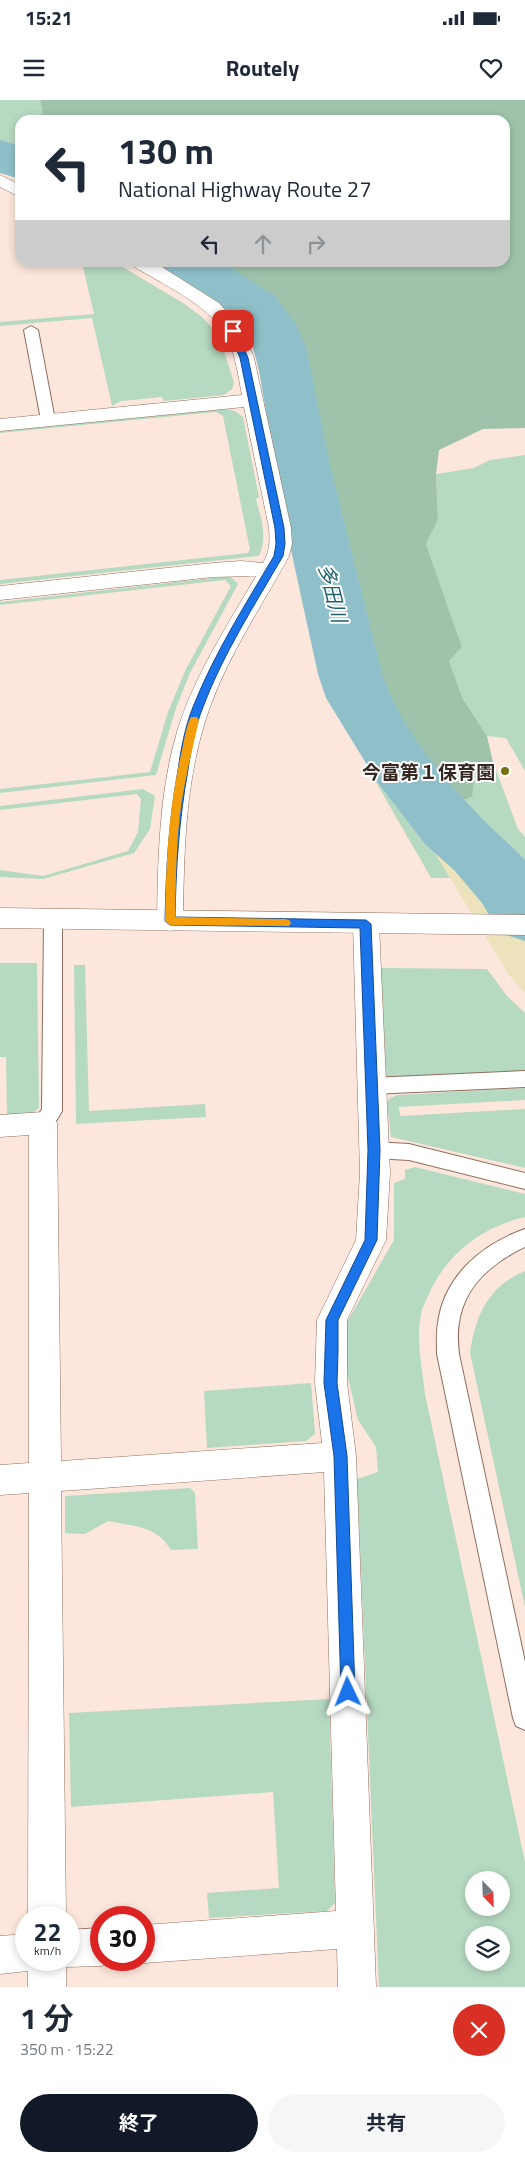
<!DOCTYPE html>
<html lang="ja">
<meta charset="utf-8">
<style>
:root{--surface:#fff;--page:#f6f6f7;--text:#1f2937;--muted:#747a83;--accent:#111827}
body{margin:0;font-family:"Titillium Web","Noto Sans JP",sans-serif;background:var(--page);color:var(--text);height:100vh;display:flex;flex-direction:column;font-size:19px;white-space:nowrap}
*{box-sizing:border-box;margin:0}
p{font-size:16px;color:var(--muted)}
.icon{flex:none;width:28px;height:28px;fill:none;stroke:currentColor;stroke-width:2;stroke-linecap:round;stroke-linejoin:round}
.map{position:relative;height:1887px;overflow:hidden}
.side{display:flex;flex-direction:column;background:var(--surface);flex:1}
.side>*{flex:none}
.guide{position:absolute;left:15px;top:15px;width:495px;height:152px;border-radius:15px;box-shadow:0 2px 8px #0003;background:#fff;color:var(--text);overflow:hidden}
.needle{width:32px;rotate:157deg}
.tools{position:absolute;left:465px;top:1771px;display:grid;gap:10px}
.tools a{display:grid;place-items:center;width:45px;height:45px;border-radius:50%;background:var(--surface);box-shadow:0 2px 8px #0003;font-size:25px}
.speed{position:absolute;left:15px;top:1806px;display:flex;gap:10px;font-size:25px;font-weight:700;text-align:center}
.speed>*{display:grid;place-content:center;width:65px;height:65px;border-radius:50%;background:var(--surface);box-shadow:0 2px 8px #0003;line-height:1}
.speed small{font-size:12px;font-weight:400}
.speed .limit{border:8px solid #d22;background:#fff;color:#111}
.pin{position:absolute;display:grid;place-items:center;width:42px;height:42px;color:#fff;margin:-21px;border-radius:10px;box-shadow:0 2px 8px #0006}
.me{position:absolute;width:55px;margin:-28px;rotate:358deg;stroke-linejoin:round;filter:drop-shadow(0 0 4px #0008)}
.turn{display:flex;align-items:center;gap:18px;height:105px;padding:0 20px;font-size:22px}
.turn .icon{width:65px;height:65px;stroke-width:2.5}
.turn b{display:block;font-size:35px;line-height:42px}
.lanes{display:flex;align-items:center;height:48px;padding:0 20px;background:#0003;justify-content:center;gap:25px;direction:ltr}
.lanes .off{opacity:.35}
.round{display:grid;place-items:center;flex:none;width:52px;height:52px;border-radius:26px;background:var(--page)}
.summary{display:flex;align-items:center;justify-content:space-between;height:85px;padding:0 20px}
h1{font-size:30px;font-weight:700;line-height:38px}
.cta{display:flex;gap:10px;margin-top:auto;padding:10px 20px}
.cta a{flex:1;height:58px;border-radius:30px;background:var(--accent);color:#fff;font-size:20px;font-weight:700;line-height:58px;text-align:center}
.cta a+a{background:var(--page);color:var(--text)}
.status{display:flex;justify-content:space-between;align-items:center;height:35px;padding:0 25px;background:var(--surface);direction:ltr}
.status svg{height:14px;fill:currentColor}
header{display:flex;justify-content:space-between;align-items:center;height:65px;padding:0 20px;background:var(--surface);font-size:22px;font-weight:700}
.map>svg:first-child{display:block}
</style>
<div class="status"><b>15:21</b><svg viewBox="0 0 49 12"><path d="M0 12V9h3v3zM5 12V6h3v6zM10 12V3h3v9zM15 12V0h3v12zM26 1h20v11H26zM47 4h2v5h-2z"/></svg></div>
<header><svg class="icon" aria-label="menu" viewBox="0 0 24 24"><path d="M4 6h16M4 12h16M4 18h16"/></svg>Routely<svg class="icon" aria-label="heart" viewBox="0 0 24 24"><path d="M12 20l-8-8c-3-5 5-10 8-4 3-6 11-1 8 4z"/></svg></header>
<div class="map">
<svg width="525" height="1887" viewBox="0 0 525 1887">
<rect width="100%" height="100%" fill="#fde7dc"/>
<g fill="#b6d9c1" fill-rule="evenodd">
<polygon points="0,0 40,0 44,20 20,20 20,62 0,50"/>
<polygon points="82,163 116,163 183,203 202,217 215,231 221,241 234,283 232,289 224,295 164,301 162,297 121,301 112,306 92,218 0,226 0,222 94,214"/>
<path d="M 154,163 L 170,163 L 236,202 L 257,226 L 269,259 L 339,578 L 349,605 L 450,778 L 431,778 C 396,715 350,645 328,576 L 265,287 C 261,271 258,253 250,239 C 230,202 189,183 154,163 Z"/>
<path d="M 226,309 L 235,311 L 243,317 L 259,397 L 256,399 C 261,418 268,437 259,456 L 0,484 L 0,480 L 247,453 L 250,450 L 223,316 L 216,312 L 0,333 L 0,331 Z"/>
<polygon points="525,355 525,671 506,638 487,636 463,599 449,561 462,547 426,444 438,420 436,374 474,368 490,360"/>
<polygon points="230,476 238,484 190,573 176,608 156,675 0,693 0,689 150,672 168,612 185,571 231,486 225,480 0,505 0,502"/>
<path d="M 493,662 L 518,729 L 525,737 L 525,784 L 522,784 C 497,745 479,727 441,699 L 452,703 L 475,671 Z"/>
<polygon points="143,689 155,696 150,729 134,753 43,779 0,777 0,770 43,776 128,751 138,732 141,699 137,694 0,710 0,706"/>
<polygon points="0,863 37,863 39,1008 31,1015 7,1016 6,957 0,957"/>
<polygon points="74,865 85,865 89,1011 205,1004 206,1017 76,1024"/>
<polygon points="381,868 487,869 507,896 525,913 525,971 386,977"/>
<polygon points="525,988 525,1000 399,1007 400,1016 525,1009 525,1068 391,1037 387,1003 390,998 398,995"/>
<path d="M 415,1067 L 525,1094 L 525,1117 C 482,1127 446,1154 428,1196 C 426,1201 422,1208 421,1214 C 416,1240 422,1268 425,1294 L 525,1762 L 525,1887 L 379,1887 L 357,1379 L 378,1372 L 376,1347 L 358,1320 L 345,1265 L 347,1222 L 394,1140 L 394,1083 L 405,1079 L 405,1070 ZM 474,1780 L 501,1780 L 501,1808 L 474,1808 ZM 474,1835 L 501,1835 L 501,1862 L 474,1862 Z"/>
<path d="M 525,1171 L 525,1507 L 470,1253 C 475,1216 488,1186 525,1171 Z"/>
<polygon points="311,1283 315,1334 306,1341 207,1348 204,1291"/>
<path d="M 190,1388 L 195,1393 L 198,1449 L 171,1450 C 157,1426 133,1426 108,1421 L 85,1434 L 65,1433 L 65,1396 Z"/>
<polygon points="329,1599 335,1803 327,1811 209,1818 207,1793 279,1788 273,1692 71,1707 69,1613"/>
</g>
<polygon fill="#9ec3aa" points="40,0 525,0 525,328 483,329 439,350 436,374 438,420 426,444 462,547 449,561 463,599 487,636 493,662 475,671 472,697 452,703 441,699 417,670 390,646 368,608 357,578 306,366 287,248 276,223 261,206 191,163 505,162 505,20 44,20"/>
<g fill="#ece3bd">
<polygon points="349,605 418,705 447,735 487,771 508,800 525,832 525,893 508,874 393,683"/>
<polygon points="390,646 417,670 441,699 468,719 490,739 505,757 525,789 525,801 513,781 491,755 469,736"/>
</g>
<polygon fill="#8fc0ca" points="349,605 368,608 390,646 413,674 469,736 491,755 513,781 525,801 525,832 508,800 487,771 447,735 418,705"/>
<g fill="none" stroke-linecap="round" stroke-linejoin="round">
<g fill="#8fc0ca" fill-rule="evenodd">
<polygon points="0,40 20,46 20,79 0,73"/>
<path d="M 160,162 L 222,162 L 275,196 L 296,224 L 306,247 L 330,365 L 382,574 C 399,623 437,672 473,709 C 489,727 508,742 525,760 L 525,841 L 500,833 L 482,803 L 455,771 L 425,744 L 378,683 L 326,598 L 318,574 C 303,504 287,435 274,365 C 266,325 262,249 239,218 L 167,173 Z"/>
</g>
<g stroke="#8e6e5e" stroke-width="2">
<g id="service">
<polygon points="31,226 38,230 55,320 48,324 41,320 24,230"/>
<path d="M 53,812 L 59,814 L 62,819 L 62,1011 C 56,1022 50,1033 36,1029 L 33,1023 L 42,1009 L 44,819 L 47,814 Z"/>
<polygon points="525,971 525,987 371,994 364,991 361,986 364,981 371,978"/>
<polygon points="374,1042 409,1044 525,1073 525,1089 409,1060 374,1058 367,1056 364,1050 367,1044"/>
<path d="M 525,1129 L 525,1147 C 493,1162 464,1186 459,1223 C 457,1233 458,1244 459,1254 L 525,1562 L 525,1630 L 516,1626 L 513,1618 L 437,1254 C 437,1244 436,1233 438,1223 C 444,1176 482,1144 525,1129 Z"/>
</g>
</g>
<g stroke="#8e6e5e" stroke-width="1">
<g id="minor">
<polygon points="0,75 20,85 20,97 0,87"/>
<path d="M 131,162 L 154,162 L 219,203 L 243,231 L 254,258 L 291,428 L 292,444 L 289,456 C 262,506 229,554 210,607 C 185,676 184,749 183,821 L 179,828 L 170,831 L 161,828 L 157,821 C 158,758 159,693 177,632 C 194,576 227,526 256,476 L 213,477 L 0,500 L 0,486 L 213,463 L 241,461 L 263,463 C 270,451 270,441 269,428 L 244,307 L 0,331 L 0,319 L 242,295 C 238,275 235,250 224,232 C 205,203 162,184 133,166 Z"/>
<polygon points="366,814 375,817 379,824 390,1073 386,1140 347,1220 347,1283 356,1356 376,1887 338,1887 337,1849 144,1863 137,1860 144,1860 144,1825 336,1811 324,1372 61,1391 66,1818 28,1818 29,1393 0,1395 0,1365 29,1363 29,1035 0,1037 0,1015 43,1012 53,1015 57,1023 61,1361 322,1343 315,1283 317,1220 356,1140 360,1073 353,824 357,817"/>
<polygon points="101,1828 101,1860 114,1860 101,1866 66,1867 66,1887 28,1887 28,1871 0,1874 0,1836 26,1834 26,1860 69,1860 69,1830"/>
</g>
</g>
<g stroke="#8e6e5e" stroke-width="1">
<polygon id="trunk" points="0,808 525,815 525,835 0,828"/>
</g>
<use href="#service" fill="#fff" fill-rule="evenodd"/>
<use href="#minor" fill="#fff" fill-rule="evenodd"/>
<use href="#trunk" fill="#fff" fill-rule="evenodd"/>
</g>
<path fill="#1a73e8" stroke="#114b97" d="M 233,228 L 237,231 L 248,258 L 284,428 L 285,444 L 283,456 C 254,506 223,554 203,607 C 195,627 191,649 188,670 C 179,719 176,767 175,817 L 366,820 L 371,824 L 380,1050 L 377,1140 L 338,1220 L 338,1252 L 337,1283 L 347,1356 L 355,1592 L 353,1597 L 348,1600 L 343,1597 L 341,1592 L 334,1356 L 324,1283 L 325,1252 L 326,1220 L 365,1140 L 368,1050 L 360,828 L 170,825 L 165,821 C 166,769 169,720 178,670 C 181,649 185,627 193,607 C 214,554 245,505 274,456 L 276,444 L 275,428 L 240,258 L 229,231 Z"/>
<path fill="#f59e0b" d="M 191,617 L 197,617 L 199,620 C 192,651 184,682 180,714 C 176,748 176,783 175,817 L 285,819 L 289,820 L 291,823 L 289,826 L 170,825 L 165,821 C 166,765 168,710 181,655 C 184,643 185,629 191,617 Z"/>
<circle fill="#747011" stroke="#fff" stroke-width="2" cx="505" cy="671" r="5"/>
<g text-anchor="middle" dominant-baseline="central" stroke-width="4" stroke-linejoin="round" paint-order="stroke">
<g font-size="19" font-weight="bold" fill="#352721" stroke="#fff" text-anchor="end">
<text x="495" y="671">今富第１保育園</text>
</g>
<g font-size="20" font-style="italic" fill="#20616c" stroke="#fff">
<text transform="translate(333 493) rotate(76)">多田川</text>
</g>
</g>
</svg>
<div class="tools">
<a><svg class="needle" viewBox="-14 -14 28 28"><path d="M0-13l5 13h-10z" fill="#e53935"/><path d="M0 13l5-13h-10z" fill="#747a83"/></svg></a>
<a><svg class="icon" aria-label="layers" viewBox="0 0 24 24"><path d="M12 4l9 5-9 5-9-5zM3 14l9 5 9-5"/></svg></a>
</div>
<div class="speed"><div>22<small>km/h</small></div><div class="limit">30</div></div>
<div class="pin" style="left:233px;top:231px;background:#d93025"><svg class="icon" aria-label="arrive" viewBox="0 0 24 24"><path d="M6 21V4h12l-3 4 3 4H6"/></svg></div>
<svg class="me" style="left:348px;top:1592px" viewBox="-20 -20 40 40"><path d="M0-17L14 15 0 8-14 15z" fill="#1a73e8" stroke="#fff" stroke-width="4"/></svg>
<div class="guide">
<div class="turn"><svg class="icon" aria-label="left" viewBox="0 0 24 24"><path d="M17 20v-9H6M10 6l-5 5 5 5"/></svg><div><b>130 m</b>National Highway Route 27</div></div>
<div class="lanes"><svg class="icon" aria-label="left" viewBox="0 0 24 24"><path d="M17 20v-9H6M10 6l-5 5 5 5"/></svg><svg class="icon off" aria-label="ahead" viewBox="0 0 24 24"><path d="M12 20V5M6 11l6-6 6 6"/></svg><svg class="icon off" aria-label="right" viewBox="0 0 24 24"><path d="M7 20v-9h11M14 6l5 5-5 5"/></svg></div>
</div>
</div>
<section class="side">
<div class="summary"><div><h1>1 分</h1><p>350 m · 15:22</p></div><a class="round" style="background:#d93025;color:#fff"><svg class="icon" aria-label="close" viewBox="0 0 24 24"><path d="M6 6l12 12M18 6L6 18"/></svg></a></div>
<div class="cta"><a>終了</a><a>共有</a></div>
</section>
